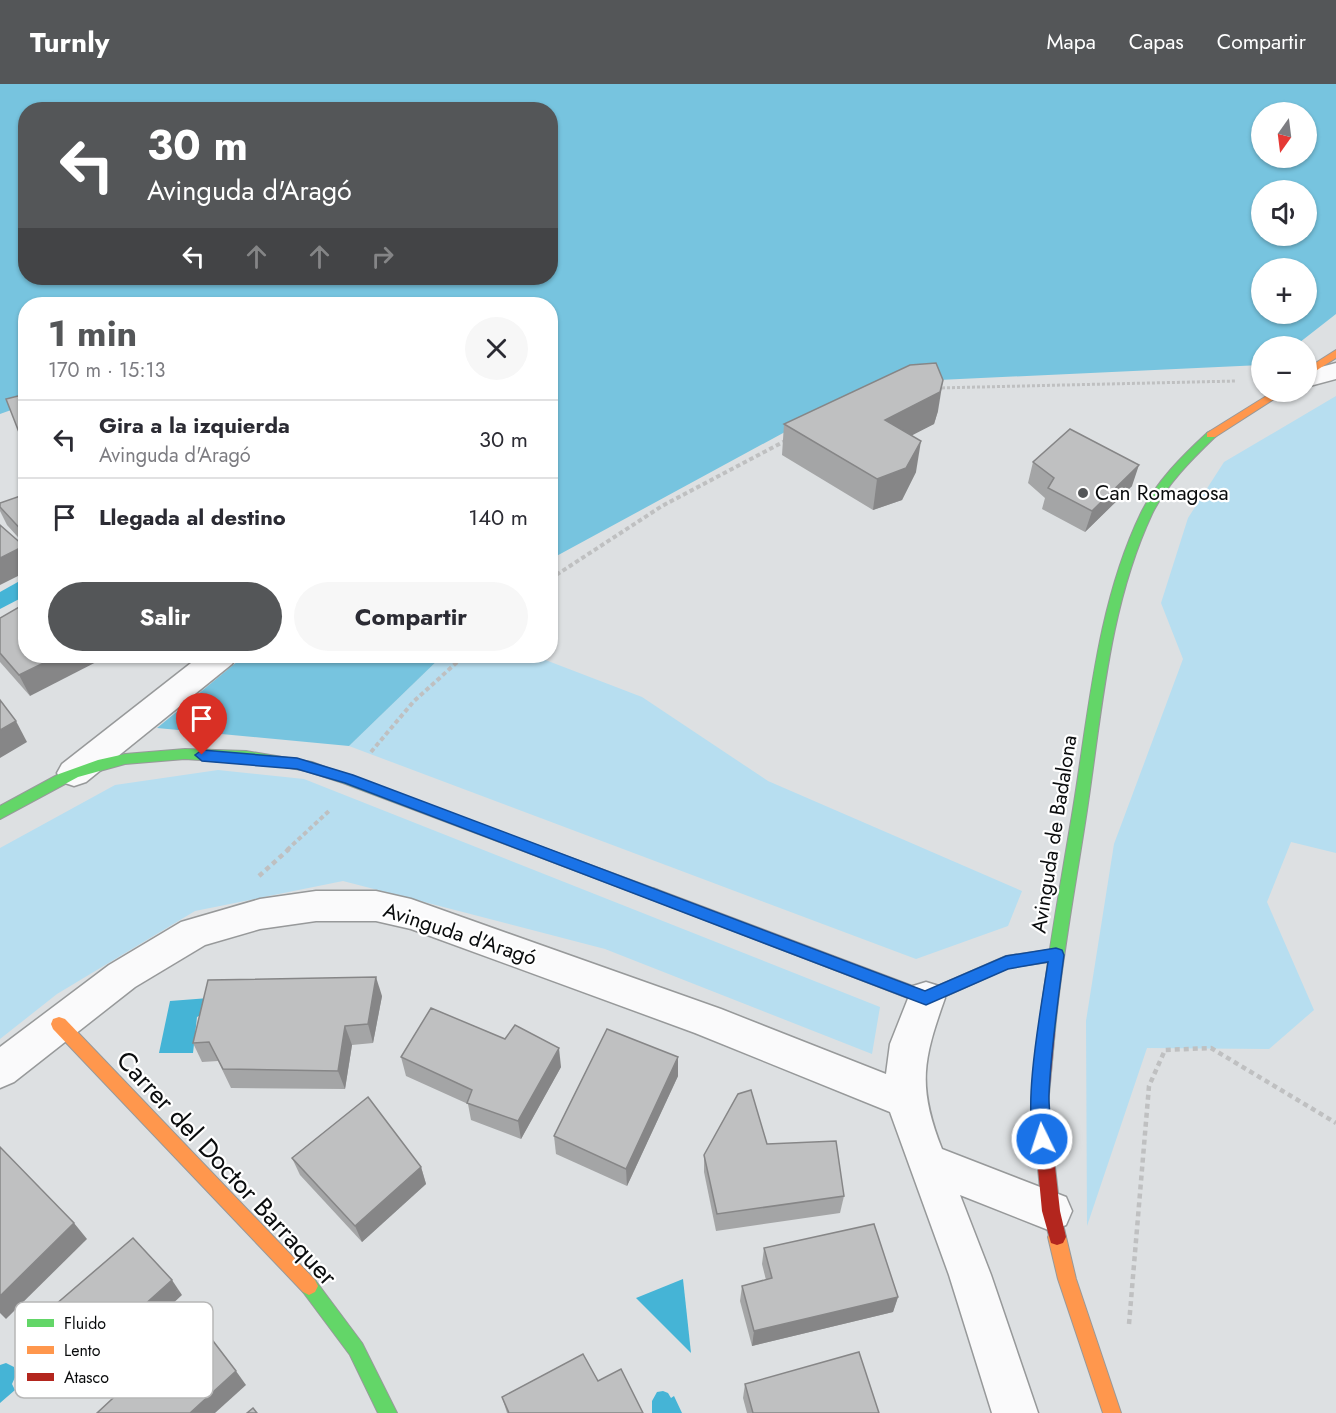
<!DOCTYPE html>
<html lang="es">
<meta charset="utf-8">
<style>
:root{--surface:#fff;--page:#f7f7f7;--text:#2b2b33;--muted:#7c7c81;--line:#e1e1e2;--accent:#545658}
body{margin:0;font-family:Jost,sans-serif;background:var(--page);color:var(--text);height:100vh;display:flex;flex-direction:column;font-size:22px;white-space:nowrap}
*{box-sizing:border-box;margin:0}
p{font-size:20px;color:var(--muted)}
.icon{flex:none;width:33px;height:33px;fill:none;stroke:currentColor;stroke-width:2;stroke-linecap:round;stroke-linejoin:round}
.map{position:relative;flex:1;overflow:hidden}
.details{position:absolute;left:18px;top:213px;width:540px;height:366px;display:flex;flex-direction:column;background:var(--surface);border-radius:24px;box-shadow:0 2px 4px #0004}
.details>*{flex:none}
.top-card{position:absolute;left:18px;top:18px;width:540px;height:183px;border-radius:24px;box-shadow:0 2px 4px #0004;background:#545658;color:#fff;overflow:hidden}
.needle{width:39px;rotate:194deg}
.fabs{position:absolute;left:1251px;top:18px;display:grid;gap:12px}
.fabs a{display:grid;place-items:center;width:66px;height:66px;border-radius:50%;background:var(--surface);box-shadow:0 2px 4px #0004;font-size:30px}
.pin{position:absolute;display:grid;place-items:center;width:51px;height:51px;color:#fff;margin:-62px -26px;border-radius:50% 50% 50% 0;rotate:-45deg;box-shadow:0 0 6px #0007}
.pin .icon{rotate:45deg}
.me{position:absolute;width:66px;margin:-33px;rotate:356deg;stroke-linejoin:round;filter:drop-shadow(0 0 4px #0008)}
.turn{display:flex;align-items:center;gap:21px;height:126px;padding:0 30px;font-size:27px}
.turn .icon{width:78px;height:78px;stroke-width:2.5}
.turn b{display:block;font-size:42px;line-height:51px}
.lanes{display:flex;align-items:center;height:57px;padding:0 30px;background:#0003;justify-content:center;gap:30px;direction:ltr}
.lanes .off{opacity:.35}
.round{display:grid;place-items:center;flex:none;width:63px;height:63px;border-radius:32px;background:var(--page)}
.overview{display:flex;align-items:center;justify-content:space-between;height:102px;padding:0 30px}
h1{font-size:36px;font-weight:700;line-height:45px;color:var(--accent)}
.button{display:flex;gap:12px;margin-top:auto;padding:12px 30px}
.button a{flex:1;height:69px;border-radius:36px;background:var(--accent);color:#fff;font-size:24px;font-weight:700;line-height:69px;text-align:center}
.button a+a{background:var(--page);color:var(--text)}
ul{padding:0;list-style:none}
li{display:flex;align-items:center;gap:18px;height:78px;padding:0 30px;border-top:2px solid var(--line)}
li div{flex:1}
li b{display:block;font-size:22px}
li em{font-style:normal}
header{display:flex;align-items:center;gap:36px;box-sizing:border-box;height:84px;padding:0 30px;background:var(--accent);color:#fff}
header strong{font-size:28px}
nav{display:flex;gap:33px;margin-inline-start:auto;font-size:21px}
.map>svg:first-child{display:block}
</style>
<header>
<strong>Turnly</strong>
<nav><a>Mapa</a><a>Capas</a><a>Compartir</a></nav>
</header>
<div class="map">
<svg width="1336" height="1329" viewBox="0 0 1336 1329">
<rect width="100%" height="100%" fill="#dde0e2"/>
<g fill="#b7def0">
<polygon points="1336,312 1336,769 1291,758 1267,818 1314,926 1269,965 1147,964 1087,1142 1086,937 1114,760 1183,575 1161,519 1188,434 1224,378"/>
<polygon points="442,572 535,572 642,613 768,697 1022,807 1008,842 916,875 349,662"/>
<polygon points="218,686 304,695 880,923 872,970 605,865 343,797 195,827 57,910 0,955 0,764 115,701"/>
</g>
<g fill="#77c4df" fill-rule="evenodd">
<path d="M 0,0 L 1336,0 L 1336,230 L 1295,262 L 1262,262 L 1261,281 L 875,299 L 551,475 L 550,220 L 26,220 L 25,321 L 0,330 ZM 26,26 L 550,26 L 550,194 L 26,194 ZM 1262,28 L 1306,28 L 1306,74 L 1262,74 ZM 1262,106 L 1306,106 L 1306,152 L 1262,152 ZM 1262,184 L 1306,184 L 1306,230 L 1262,230 Z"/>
<polygon points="244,572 442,572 349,662 157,644"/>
</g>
<g fill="#45b4d6">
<polygon points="25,494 25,512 0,525 0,508"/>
<polygon points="209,914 206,928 197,933 193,969 159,969 170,917"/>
<polygon points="683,1195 691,1269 636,1214"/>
<polygon points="6,1279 14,1283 16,1291 12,1300 15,1306 0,1319 0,1281"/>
<polygon points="663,1307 668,1309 671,1314 674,1312 682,1329 652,1329 652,1317 657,1308"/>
</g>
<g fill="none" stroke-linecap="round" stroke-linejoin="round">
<g stroke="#97999a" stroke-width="3">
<g id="street">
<polygon points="1336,279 1336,295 1306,303 1306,287"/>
<polygon points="200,572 237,572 232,580 86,698 74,702 62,698 57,689 62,680"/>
<path d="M 316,807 L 376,807 L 411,815 L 721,925 L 886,990 L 890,960 L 913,902 L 926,898 L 939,902 L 945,914 C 923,976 917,1002 942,1065 L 1066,1113 L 1072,1127 L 1066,1141 L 1051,1147 L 960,1111 L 991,1191 L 1038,1329 L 992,1329 L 949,1191 L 890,1028 L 695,949 L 411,845 L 376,837 L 316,837 L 260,845 L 205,861 L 135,903 L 14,998 L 0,1004 L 0,963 L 109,881 L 181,838 L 260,815 Z"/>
</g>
</g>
<g stroke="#97999a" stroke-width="2">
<g id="fast">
<path d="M 1211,347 L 1217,351 L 1215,353 C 1191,376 1166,401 1152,430 C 1109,522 1102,627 1087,726 C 1076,799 1062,872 1055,946 L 1053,951 L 1047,953 L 1041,951 L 1039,946 C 1047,872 1061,799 1073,725 C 1089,627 1097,520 1141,429 C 1156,398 1182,372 1207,349 Z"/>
<polygon points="185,665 246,667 312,678 658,806 660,810 658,814 653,816 648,814 343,699 306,687 274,681 185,675 125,680 78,693 0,735 0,722 59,690 98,676 125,670"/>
<polygon points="309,1193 315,1196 362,1259 397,1329 378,1329 350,1271 303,1208 300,1202 303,1196"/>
</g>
</g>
<g stroke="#97999a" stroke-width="2">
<g id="slow">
<polygon points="1336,266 1336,274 1306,293 1306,285"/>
<polygon points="1273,308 1285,308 1215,353 1207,353 1207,349"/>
<polygon points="653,804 926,907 1006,872 1056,865 1061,866 1064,871 1061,876 1056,877 1008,884 926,921 648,814 646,810 648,806"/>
<polygon points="59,933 65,935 315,1196 318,1202 315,1208 309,1211 303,1208 53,945 51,940 53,935"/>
<polygon points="1057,1145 1063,1147 1066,1153 1076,1195 1121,1329 1103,1329 1058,1195 1048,1153 1051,1147"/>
</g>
</g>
<g stroke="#97999a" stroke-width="2">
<polygon id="jam" points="1047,939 1053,941 1055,946 1048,1021 1060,1127 1066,1153 1063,1159 1057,1161 1051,1159 1042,1127 1032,1021 1039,946 1041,941"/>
</g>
<polyline stroke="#bfc0c1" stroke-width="3" stroke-dasharray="3 2" stroke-linecap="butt" points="937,304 1236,297"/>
<g stroke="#bfc0c1" stroke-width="4" stroke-dasharray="4.5 3" stroke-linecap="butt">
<polyline points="550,495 662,422 785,357"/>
<polyline points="371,668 414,617 464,572"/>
<polyline points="287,766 330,726"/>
</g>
<g stroke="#bfc0c1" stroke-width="4.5" stroke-dasharray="5 4" stroke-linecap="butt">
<polyline points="259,792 289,765"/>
<polyline points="1129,1240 1149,1002 1165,966 1211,964 1336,1039"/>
</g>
<use href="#street" fill="#fafafb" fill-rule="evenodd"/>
<use href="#fast" fill="#63d668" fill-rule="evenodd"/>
<use href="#slow" fill="#ff974d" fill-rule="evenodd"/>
<use href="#jam" fill="#b3261e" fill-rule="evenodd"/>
</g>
<g fill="#a4a5a6">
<polygon points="938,327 934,340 911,351 916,388 902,416 873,426 782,371 784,340"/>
<polygon points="1033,378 1132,402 1085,448 1042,425 1045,414 1028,399"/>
<polygon points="26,410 26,462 7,441 0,427 0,419"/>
<polygon points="0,534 30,612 0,578"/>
<polygon points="382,912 373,959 352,961 345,1005 231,1004 218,977 202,978 193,959"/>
<polygon points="401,973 561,983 521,1055 471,1036 468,1020 406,992"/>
<polygon points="678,973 678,992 627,1102 556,1070 554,1052"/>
<polygon points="767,1060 844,1112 840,1129 716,1147 704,1088 704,1071"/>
<polygon points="292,1074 421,1083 426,1100 362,1158 300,1091"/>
<polygon points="764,1164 898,1213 893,1228 752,1262 740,1217 742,1202 766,1196 762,1180"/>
<polygon points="598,1297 643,1329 507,1329 502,1313"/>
<polygon points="745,1300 879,1329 747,1329 743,1314"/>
</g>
<g fill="#868687">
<polygon points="943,296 938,327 934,340 880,368 885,336"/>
<polygon points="921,357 916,388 902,416 873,426 877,395"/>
<polygon points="1139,381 1132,402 1085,448 1092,427"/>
<polygon points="24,462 26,464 26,488 0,501 0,474"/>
<polygon points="58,572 108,572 30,612 19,591"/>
<polygon points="16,637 27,658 0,674 0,646"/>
<polygon points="376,893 382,912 373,959 368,940"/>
<polygon points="345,942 352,961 345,1005 338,987"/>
<polygon points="559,964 561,983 521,1055 518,1037"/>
<polygon points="678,973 678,992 627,1102 626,1085"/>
<polygon points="421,1083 426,1100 362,1158 355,1142"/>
<polygon points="74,1139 87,1155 6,1235 0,1229 0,1212"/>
<polygon points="172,1196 182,1211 88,1298 74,1284"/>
<polygon points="898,1213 893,1228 752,1262 754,1247"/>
<polygon points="236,1287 246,1301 215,1329 190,1329"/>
</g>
<g fill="#bfc0c1" stroke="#868687" stroke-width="1.5">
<polygon points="936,279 943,296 940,308 885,336 921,357 906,384 877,395 784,340 910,281"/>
<polygon points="26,310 26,361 24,361 6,315"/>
<polygon points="1070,345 1139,381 1092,427 1048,404 1054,394 1033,378"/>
<polygon points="26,410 26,451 0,423 0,419"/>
<polygon points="0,441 24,462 0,474"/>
<polygon points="26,519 26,572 58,572 19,591 0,569 0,534"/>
<polygon points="0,616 16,637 0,646"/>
<polygon points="376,893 368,940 345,942 338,987 223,985 209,958 193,959 208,896"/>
<polygon points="431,924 505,955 515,941 559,964 518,1037 467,1019 472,1006 401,973"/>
<polygon points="607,945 678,973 626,1085 554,1052"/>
<polygon points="751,1006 767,1060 836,1057 844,1112 717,1130 704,1071 738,1010"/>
<polygon points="368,1013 421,1083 355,1142 292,1074"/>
<polygon points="0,1063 74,1139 0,1212"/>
<polygon points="874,1140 898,1213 754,1247 742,1202 772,1194 764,1164"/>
<polygon points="133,1154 172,1196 74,1284 34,1239"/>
<polygon points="197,1236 236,1287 190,1329 97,1329"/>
<polygon points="859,1268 879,1329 753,1329 745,1300"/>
<polygon points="583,1270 598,1297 621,1285 643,1329 509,1329 502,1313"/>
<polygon points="253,1324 257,1329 247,1329"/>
</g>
<path fill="#1a73e8" stroke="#114b97" stroke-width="1.5" d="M 202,666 L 297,674 L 353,691 L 925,907 L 1006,872 L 1056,864 L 1062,866 L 1064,871 C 1058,917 1051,963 1049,1010 C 1048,1025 1054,1047 1048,1061 L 1042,1063 L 1036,1061 C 1021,1027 1042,919 1048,878 L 1008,885 L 926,921 L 345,699 L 297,685 L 202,677 L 195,671 Z"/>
<circle fill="#545658" stroke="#fff" stroke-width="2" cx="1083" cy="409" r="6"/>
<g text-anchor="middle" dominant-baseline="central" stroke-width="4.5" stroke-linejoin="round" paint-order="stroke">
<g font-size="21" fill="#0a0c0d" stroke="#fff" text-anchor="start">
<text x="1095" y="409">Can Romagosa</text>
</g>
<g font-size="21" fill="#0a0c0d" stroke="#fff">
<text transform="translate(1054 750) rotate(-81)">Avinguda de Badalona</text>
<text transform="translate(460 850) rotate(18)">Avinguda d'Aragó</text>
</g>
<g font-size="26" fill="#0a0c0d" stroke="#fff">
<text transform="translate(227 1084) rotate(47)">Carrer del Doctor Barraquer</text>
</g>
</g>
<rect x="15" y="1218" width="198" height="96" rx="9" fill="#fff" stroke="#b6b6b6" stroke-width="1.5"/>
<rect x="27" y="1235" width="27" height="8" fill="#63d668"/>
<rect x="27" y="1262" width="27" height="8" fill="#ff974d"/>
<rect x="27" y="1289" width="27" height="8" fill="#b3261e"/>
<g font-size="16" fill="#0a0c0d">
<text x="64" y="1245">Fluido</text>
<text x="64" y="1272">Lento</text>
<text x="64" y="1299">Atasco</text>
</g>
</svg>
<div class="fabs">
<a><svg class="needle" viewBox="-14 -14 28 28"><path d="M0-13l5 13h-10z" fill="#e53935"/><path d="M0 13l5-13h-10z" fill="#7c7c81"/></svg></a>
<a><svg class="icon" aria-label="sound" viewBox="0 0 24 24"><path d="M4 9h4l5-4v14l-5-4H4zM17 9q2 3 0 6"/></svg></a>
<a>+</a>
<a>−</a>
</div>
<div class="pin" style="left:202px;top:671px;background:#d93025"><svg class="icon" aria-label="arrive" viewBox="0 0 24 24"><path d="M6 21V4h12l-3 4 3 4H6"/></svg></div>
<svg class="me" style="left:1042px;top:1055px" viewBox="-20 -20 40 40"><circle r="17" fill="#1a73e8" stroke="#fff" stroke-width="3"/><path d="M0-11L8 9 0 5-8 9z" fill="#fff"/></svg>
<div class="top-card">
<div class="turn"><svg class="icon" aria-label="left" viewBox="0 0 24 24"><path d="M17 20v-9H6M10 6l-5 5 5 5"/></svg><div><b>30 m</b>Avinguda d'Aragó</div></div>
<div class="lanes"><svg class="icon" aria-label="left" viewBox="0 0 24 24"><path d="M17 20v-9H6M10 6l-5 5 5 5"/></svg><svg class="icon off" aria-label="ahead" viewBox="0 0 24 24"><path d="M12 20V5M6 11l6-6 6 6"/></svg><svg class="icon off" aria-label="ahead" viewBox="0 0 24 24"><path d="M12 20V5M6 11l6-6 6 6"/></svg><svg class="icon off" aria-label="right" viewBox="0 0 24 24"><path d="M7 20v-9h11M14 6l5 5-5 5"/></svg></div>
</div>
<section class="details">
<div class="overview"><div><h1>1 min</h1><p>170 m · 15:13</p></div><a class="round"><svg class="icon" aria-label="close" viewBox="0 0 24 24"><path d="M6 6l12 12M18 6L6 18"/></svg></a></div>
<ul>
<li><svg class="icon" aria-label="left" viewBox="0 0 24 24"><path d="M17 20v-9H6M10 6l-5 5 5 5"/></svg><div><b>Gira a la izquierda</b><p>Avinguda d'Aragó</p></div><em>30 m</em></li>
<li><svg class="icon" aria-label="arrive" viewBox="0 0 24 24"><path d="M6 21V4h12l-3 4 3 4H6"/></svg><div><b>Llegada al destino</b></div><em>140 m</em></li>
</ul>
<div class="button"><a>Salir</a><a>Compartir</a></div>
</section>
</div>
